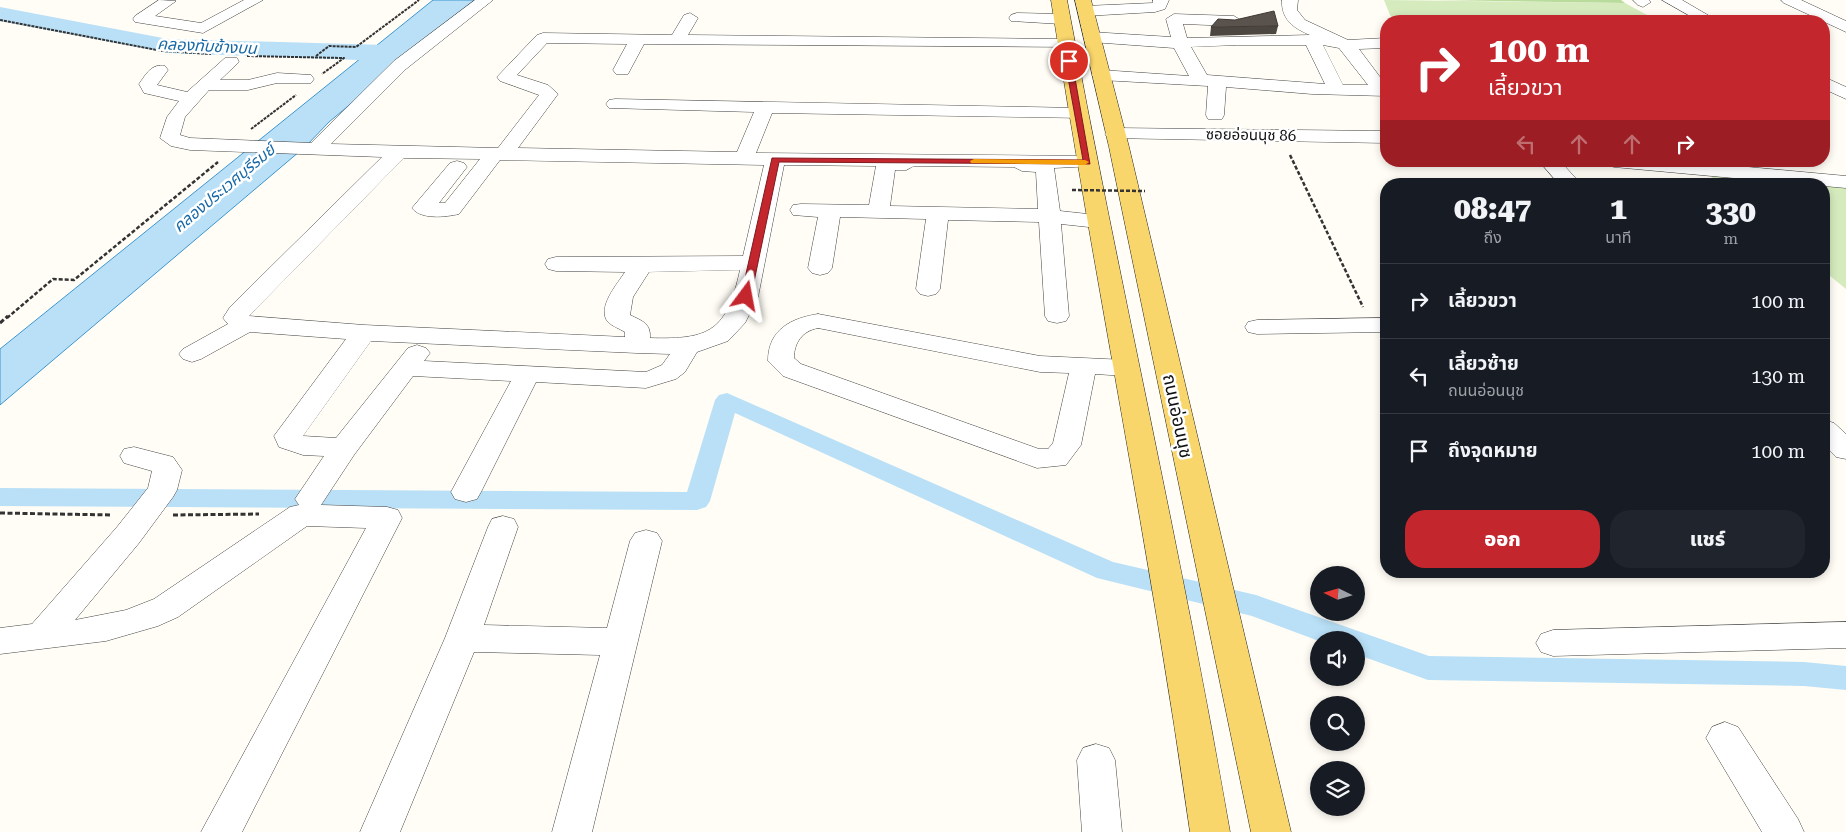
<!DOCTYPE html>
<html lang="th">
<meta charset="utf-8">
<style>
:root{--surface:#171b24;--page:#20242c;--text:#f1f3f6;--muted:#9ea1a6;--line:#363941;--accent:#c4262e}
body{margin:0;font-family:"Roboto Serif","Noto Sans Thai",serif;background:var(--page);color:var(--text);height:100vh;display:flex;flex-direction:column;font-size:19px;white-space:nowrap}
*{box-sizing:border-box;margin:0}
p{font-size:16px;color:var(--muted)}
.icon{flex:none;width:28px;height:28px;fill:none;stroke:currentColor;stroke-width:2;stroke-linecap:round;stroke-linejoin:round}
.map{position:relative;flex:1;overflow:hidden}
.sheet{position:absolute;left:1380px;top:178px;width:450px;height:400px;display:flex;flex-direction:column;background:var(--surface);border-radius:20px;box-shadow:0 2px 8px #0003}
.sheet>*{flex:none}
.banner{position:absolute;left:1380px;top:15px;width:450px;height:152px;border-radius:20px;box-shadow:0 2px 8px #0003;background:#c4262e;color:#fff;overflow:hidden}
.needle{width:32px;rotate:275deg}
.fabs{position:absolute;left:1310px;top:566px;display:grid;gap:10px}
.fabs a{display:grid;place-items:center;width:55px;height:55px;border-radius:50%;background:var(--surface);box-shadow:0 2px 8px #0003;font-size:25px}
.pin{position:absolute;display:grid;place-items:center;width:42px;height:42px;color:#fff;margin:-21px;border:2px solid #fff;border-radius:50%;box-shadow:0 1px 5px #0007}
.me{position:absolute;width:55px;margin:-28px;rotate:13deg;stroke-linejoin:round;filter:drop-shadow(0 0 4px #0008)}
.turn{display:flex;align-items:center;gap:18px;height:105px;padding:0 25px;font-size:22px}
.turn .icon{width:65px;height:65px;stroke-width:2.5}
.turn b{display:block;font-size:35px;line-height:42px}
.lanes{display:flex;align-items:center;height:48px;padding:0 25px;background:#0003;justify-content:center;gap:25px;direction:ltr}
.lanes .off{opacity:.35}
.eta{display:flex;justify-content:space-evenly;align-items:center;height:85px;text-align:center}
.eta b{font-size:30px;font-weight:800;line-height:35px}
.cta{display:flex;gap:10px;margin-top:auto;padding:10px 25px}
.cta a{flex:1;height:58px;border-radius:20px;background:var(--accent);color:#fff;font-size:20px;font-weight:800;line-height:58px;text-align:center}
.cta a+a{background:var(--page);color:var(--text)}
ul{padding:0;list-style:none}
li{display:flex;align-items:center;gap:15px;height:75px;padding:0 25px;border-top:1px solid var(--line)}
li div{flex:1}
li b{display:block;font-size:19px}
li em{font-style:normal}
.map>svg:first-child{display:block}
</style>
<div class="map">
<svg width="1846" height="832" viewBox="0 0 1846 832">
<rect width="100%" height="100%" fill="#fffdf5"/>
<g fill="#d5ebbd">
<polygon points="1384,0 1625,3 1658,21 1395,21 1390,15"/>
<polygon points="1711,176 1802,184 1718,184"/>
<polygon points="1824,186 1846,188 1846,289 1824,271"/>
</g>
<polygon fill="#b9dc9c" points="1436,0 1621,0 1625,3"/>
<polygon fill="#b9e0f7" stroke="#3f96cf" points="433,0 475,0 329,122 306,146 0,405 0,349"/>
<g fill="none" stroke-linecap="round" stroke-linejoin="round">
<polygon fill="#b9e0f7" fill-rule="evenodd" points="727,393 1113,562 1256,595 1429,656 1804,662 1846,666 1846,690 1804,686 1428,680 1356,654 1356,640 1319,641 1252,616 1097,578 735,413 710,501 706,507 697,510 0,506 0,488 687,492 715,400 719,395"/>
<polygon fill="#b9e0f7" fill-rule="evenodd" points="0,7 168,39 386,45 395,48 399,53 395,58 386,61 168,53 0,21"/>
<g stroke="#444" stroke-width="1">
<g id="minor">
<polygon points="159,0 176,1 155,16 201,23 244,0 263,0 203,33 135,22 133,19 135,16"/>
<path d="M 475,0 L 493,0 L 406,69 L 331,144 L 498,148 L 539,95 L 500,81 L 497,77 L 537,35 L 543,33 L 672,35 L 684,15 L 690,13 L 698,18 L 688,35 L 1066,39 L 1072,41 L 1074,44 L 1072,47 L 644,44 L 628,74 L 616,74 L 613,70 L 627,44 L 547,43 L 517,75 L 548,85 L 558,94 L 518,148 L 737,152 L 754,112 L 609,108 L 606,104 L 609,100 L 615,99 L 1079,108 L 1086,110 L 1088,114 L 1086,118 L 772,113 L 756,153 L 1087,156 L 1094,158 L 1097,162 L 1094,166 L 1054,168 L 1060,211 L 1106,216 L 1109,221 L 1106,226 L 1098,228 L 1061,224 L 1069,316 L 1066,321 L 1057,323 L 1048,321 L 1045,316 L 1039,222 L 948,220 L 940,289 L 936,294 L 928,296 L 920,294 L 916,289 L 926,219 L 840,217 L 832,268 L 828,273 L 820,275 L 812,273 L 808,268 L 818,217 L 793,215 L 790,210 L 793,205 L 801,204 L 869,205 L 876,166 L 784,165 L 758,297 L 745,323 L 728,341 L 697,352 L 685,372 L 676,379 L 646,388 L 536,382 L 481,492 L 477,499 L 466,502 L 455,499 L 451,492 L 511,381 L 413,376 L 354,455 L 321,505 L 387,507 L 398,510 L 402,518 L 242,832 L 201,832 L 366,528 L 307,526 L 178,617 L 158,626 L 106,641 L 0,654 L 0,628 L 32,624 L 117,527 L 148,488 L 152,471 L 124,463 L 120,456 L 124,449 L 134,447 L 173,457 L 182,470 L 177,490 L 173,497 L 139,543 L 75,620 L 126,610 L 154,599 L 290,507 L 299,505 L 295,499 L 324,456 L 303,455 L 279,447 L 274,436 L 346,339 L 250,332 L 201,359 L 192,362 L 183,359 L 179,354 L 183,349 L 228,324 L 223,318 L 230,307 L 382,157 L 190,150 L 171,146 L 160,138 L 167,117 L 179,101 L 144,93 L 139,84 C 146,74 152,63 165,66 L 168,70 L 157,85 L 187,92 L 225,58 L 237,58 L 239,62 L 220,80 L 248,80 L 277,73 L 311,75 L 314,79 L 311,83 L 277,83 L 248,90 L 209,90 L 185,117 L 180,135 L 190,138 L 311,143 L 394,61 ZM 404,158 L 480,159 L 445,203 L 439,203 L 467,167 L 464,163 L 457,161 L 450,163 L 412,208 C 421,220 446,217 459,214 L 500,160 L 764,165 L 743,256 L 556,257 L 548,259 L 545,264 L 548,269 L 556,271 L 625,272 C 618,283 596,308 608,322 C 612,326 620,329 625,332 L 625,337 L 364,325 L 249,316 ZM 914,166 L 1014,167 L 1022,171 L 1036,172 L 1038,209 L 890,206 L 895,170 L 906,170 ZM 740,270 C 727,330 711,340 650,338 C 651,323 642,321 630,315 L 633,297 L 649,272 ZM 371,341 L 637,353 L 670,354 L 662,365 L 646,372 L 424,361 L 430,353 L 426,348 L 417,345 L 408,348 L 336,438 L 303,436 Z"/>
<polygon points="1153,0 1169,0 1165,9 1155,12 1085,16 1077,11 1085,6 1153,3"/>
<path d="M 1282,0 L 1298,0 L 1297,10 L 1305,20 L 1348,40 L 1386,38 L 1386,48 L 1359,49 L 1386,85 L 1386,96 L 1312,94 L 1226,87 L 1224,115 L 1222,119 L 1208,119 L 1206,115 L 1208,86 L 1101,80 L 1095,79 L 1092,75 L 1095,71 L 1101,70 L 1189,76 L 1174,48 L 1091,42 L 1083,37 L 1091,32 L 1171,37 L 1166,19 L 1174,14 L 1234,16 L 1242,21 L 1234,26 L 1183,24 L 1187,38 L 1310,35 C 1293,28 1281,19 1282,0 ZM 1238,45 L 1306,45 L 1325,84 L 1207,75 L 1191,47 ZM 1323,45 L 1339,48 L 1368,85 L 1343,85 Z"/>
<polygon points="1633,0 1649,0 1651,2 1643,7 1638,5"/>
<polygon points="1662,0 1682,0 1718,21 1699,21"/>
<polygon points="1781,0 1801,0 1846,21 1846,32 1784,3"/>
<polygon points="1017,13 1061,14 1069,19 1061,24 1011,21 1009,18 1011,15"/>
<polygon points="1824,77 1846,87 1846,99 1824,89"/>
<polygon points="1115,128 1386,131 1386,143 1108,138 1105,134 1108,130"/>
<polygon points="1539,161 1560,161 1581,184 1559,184"/>
<polygon points="1604,161 1683,161 1846,176 1846,188 1824,186 1824,184 1798,184 1614,167 1607,165"/>
<path d="M 818,314 L 1040,356 L 1126,360 L 1135,362 L 1139,368 L 1135,374 L 1126,376 L 1095,374 L 1081,445 L 1066,465 L 1037,468 L 783,376 L 768,361 C 768,329 792,318 818,314 ZM 818,328 L 1040,372 L 1069,373 L 1053,443 L 1048,449 L 1039,449 L 801,364 L 794,358 C 794,343 802,331 818,328 Z"/>
<polygon points="1386,318 1386,332 1257,334 1248,332 1245,327 1248,322 1257,320"/>
<polygon points="1824,420 1834,423 1846,434 1846,459 1836,457 1824,445"/>
<polygon points="503,516 514,519 518,527 484,625 607,628 630,541 635,533 646,530 657,533 662,541 592,832 552,832 600,655 474,652 400,832 360,832 445,638 488,527 492,519"/>
<polygon points="1846,622 1846,648 1553,656 1541,652 1536,643 1541,634 1553,630"/>
<polygon points="1725,722 1738,727 1798,819 1804,832 1762,832 1706,738 1712,727"/>
<polygon points="1096,744 1109,748 1115,760 1122,832 1082,832 1077,760 1083,748"/>
</g>
</g>
<g stroke="#222" stroke-width="1">
<g id="major">
<path d="M 1051,0 L 1067,0 C 1118,278 1182,553 1230,832 L 1190,832 C 1151,554 1094,278 1051,0 Z"/>
<polygon points="1075,0 1091,0 1129,147 1291,832 1251,832 1109,147"/>
</g>
</g>
<g stroke="#333" stroke-width="2" stroke-dasharray="3 1" stroke-linecap="butt">
<polyline points="0,20 162,51 211,54"/>
<polyline points="247,56 344,58 322,74"/>
<polyline points="316,56 329,46 356,47 419,0"/>
<polyline points="251,129 296,95"/>
</g>
<g stroke="#333" stroke-width="2.5" stroke-dasharray="4 2" stroke-linecap="butt">
<polyline points="1290,155 1363,307"/>
<polyline points="7,318 53,279 74,280 218,162"/>
</g>
<g stroke="#333" stroke-width="3" stroke-dasharray="5 2.5" stroke-linecap="butt">
<polyline points="0,323 8,316"/>
<polyline points="0,513 112,515"/>
<polyline points="173,515 259,514"/>
</g>
<use href="#minor" fill="#fff" fill-rule="evenodd"/>
<use href="#major" fill="#f9d66b" fill-rule="evenodd"/>
<polyline stroke="#333" stroke-width="2.5" stroke-dasharray="4 2" stroke-linecap="butt" points="1072,190 1145,191"/>
</g>
<polygon fill="#4d4742" points="1278,26 1276,34 1210,36 1211,27"/>
<polygon fill="#5a524d" stroke="#3f3936" points="1274,11 1278,26 1211,27 1218,19 1235,20"/>
<polygon fill="#c4262e" stroke="#7f191e" points="1069,59 1072,61 1090,164 779,162 751,296 742,299 741,296 772,158 1083,160 1065,61"/>
<polygon fill="#f59e0b" points="974,159 1085,160 1089,162 1085,165 971,163 970,161"/>
<g text-anchor="middle" dominant-baseline="central" stroke-width="5" stroke-linejoin="round" paint-order="stroke">
<g font-size="15" fill="#111" stroke="#fff">
<text transform="translate(1251 135) rotate(1)">ซอยอ่อนนุช 86</text>
</g>
<g font-size="16" font-style="italic" fill="#1768a6" stroke="#fff">
<text transform="translate(207 46) rotate(3)">คลองทับช้างบน</text>
<text transform="translate(224 188) rotate(-40)">คลองประเวศบุรีรมย์</text>
</g>
<g font-size="18" fill="#111" stroke="#fff">
<text transform="translate(1178 416) rotate(78)">ถนนอ่อนนุช</text>
</g>
</g>
</svg>
<div class="fabs">
<a><svg class="needle" viewBox="-14 -14 28 28"><path d="M0-13l5 13h-10z" fill="#e53935"/><path d="M0 13l5-13h-10z" fill="#9ea1a6"/></svg></a>
<a><svg class="icon" aria-label="sound" viewBox="0 0 24 24"><path d="M4 9h4l5-4v14l-5-4H4zM17 9q2 3 0 6"/></svg></a>
<a><svg class="icon" aria-label="search" viewBox="0 0 24 24"><circle cx="10" cy="10" r="6"/><path d="M15 15l6 6"/></svg></a>
<a><svg class="icon" aria-label="layers" viewBox="0 0 24 24"><path d="M12 4l9 5-9 5-9-5zM3 14l9 5 9-5"/></svg></a>
</div>
<div class="pin" style="left:1069px;top:61px;background:#d93025"><svg class="icon" aria-label="arrive" viewBox="0 0 24 24"><path d="M6 21V4h12l-3 4 3 4H6"/></svg></div>
<svg class="me" style="left:746px;top:296px" viewBox="-20 -20 40 40"><path d="M0-17L14 15 0 8-14 15z" fill="#c4262e" stroke="#fff" stroke-width="4"/></svg>
<div class="banner">
<div class="turn"><svg class="icon" aria-label="right" viewBox="0 0 24 24"><path d="M7 20v-9h11M14 6l5 5-5 5"/></svg><div><b>100 m</b>เลี้ยวขวา</div></div>
<div class="lanes"><svg class="icon off" aria-label="left" viewBox="0 0 24 24"><path d="M17 20v-9H6M10 6l-5 5 5 5"/></svg><svg class="icon off" aria-label="ahead" viewBox="0 0 24 24"><path d="M12 20V5M6 11l6-6 6 6"/></svg><svg class="icon off" aria-label="ahead" viewBox="0 0 24 24"><path d="M12 20V5M6 11l6-6 6 6"/></svg><svg class="icon" aria-label="right" viewBox="0 0 24 24"><path d="M7 20v-9h11M14 6l5 5-5 5"/></svg></div>
</div>
<section class="sheet">
<div class="eta">
<div><b>08:47</b><p>ถึง</p></div>
<div><b>1</b><p>นาที</p></div>
<div><b>330</b><p>m</p></div>
</div>
<ul>
<li><svg class="icon" aria-label="right" viewBox="0 0 24 24"><path d="M7 20v-9h11M14 6l5 5-5 5"/></svg><div><b>เลี้ยวขวา</b></div><em>100 m</em></li>
<li><svg class="icon" aria-label="left" viewBox="0 0 24 24"><path d="M17 20v-9H6M10 6l-5 5 5 5"/></svg><div><b>เลี้ยวซ้าย</b><p>ถนนอ่อนนุช</p></div><em>130 m</em></li>
<li><svg class="icon" aria-label="arrive" viewBox="0 0 24 24"><path d="M6 21V4h12l-3 4 3 4H6"/></svg><div><b>ถึงจุดหมาย</b></div><em>100 m</em></li>
</ul>
<div class="cta"><a>ออก</a><a>แชร์</a></div>
</section>
</div>
